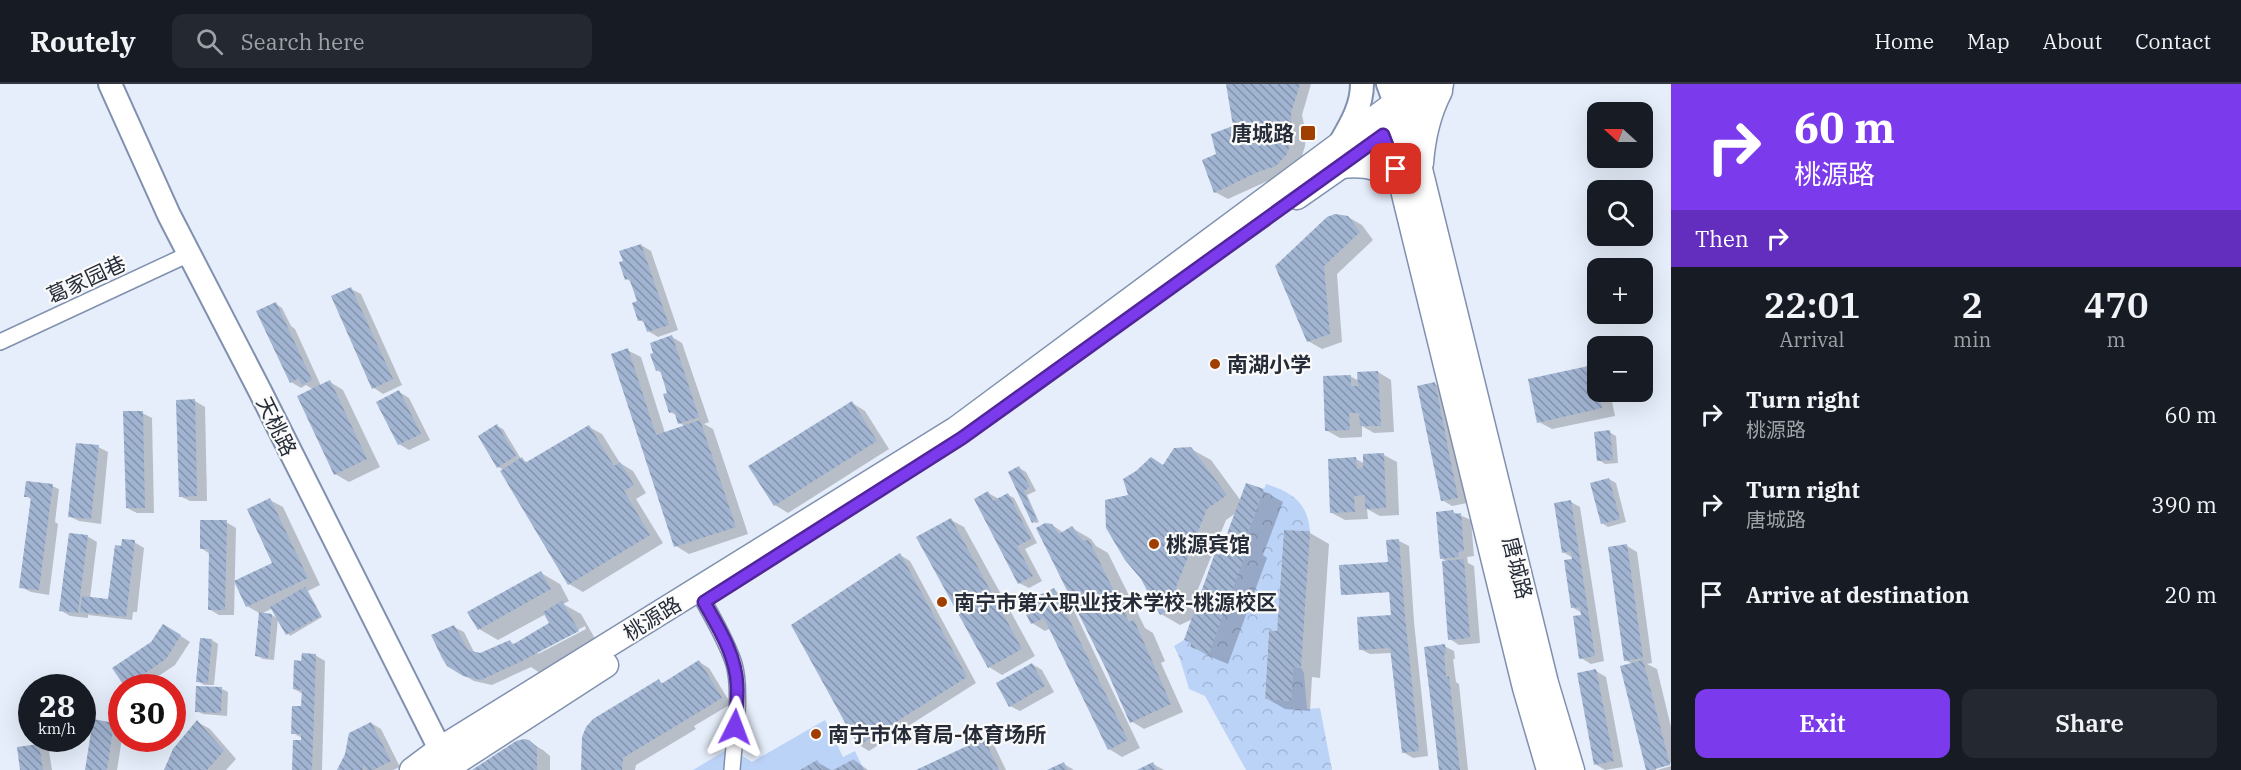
<!DOCTYPE html>
<meta charset="utf-8">
<style>
:root{--surface:#171b24;--page:#242831;--text:#f1f3f6;--muted:#9ea1a6;--line:#363941;--accent:#7c3aed}
body{margin:0;font-family:"IBM Plex Serif","Noto Sans SC",serif;background:var(--page);color:var(--text);height:100vh;display:flex;flex-direction:column;font-size:22px;white-space:nowrap}
*{box-sizing:border-box;margin:0}
p{font-size:20px;color:var(--muted)}
.icon{flex:none;width:33px;height:33px;fill:none;stroke:currentColor;stroke-width:2;stroke-linecap:round;stroke-linejoin:round}
.map{position:relative;flex:1;overflow:hidden}
.drawer{display:flex;flex-direction:column;background:var(--surface);width:570px}
.drawer>*{flex:none}
.top-card{background:#7c3aed;color:#fff;overflow:hidden}
.needle{width:39px;rotate:291deg}
.controls{position:absolute;left:1587px;top:18px;display:grid;gap:12px}
.controls a{display:grid;place-items:center;width:66px;height:66px;border-radius:12px;background:var(--surface);box-shadow:0 6px 24px #0002;font-size:30px}
.speed{position:absolute;left:18px;top:590px;display:flex;gap:12px;font-size:30px;font-weight:700;text-align:center}
.speed>*{display:grid;place-content:center;width:78px;height:78px;border-radius:50%;background:var(--surface);box-shadow:0 6px 24px #0002;line-height:1}
.speed small{font-size:15px;font-weight:400}
.speed .limit{border:9px solid #d22;background:#fff;color:#111}
.pin{position:absolute;display:grid;place-items:center;width:51px;height:51px;color:#fff;margin:-26px;border-radius:12px;box-shadow:0 3px 9px #0006}
.me{position:absolute;width:66px;margin:-33px;rotate:3deg;stroke-linejoin:round;filter:drop-shadow(0 0 4px #0008)}
.turn{display:flex;align-items:center;gap:21px;height:126px;padding:0 24px;font-size:27px}
.turn .icon{width:78px;height:78px;stroke-width:2.5}
.turn b{display:block;font-size:42px;line-height:51px}
.then{display:flex;align-items:center;height:57px;padding:0 24px;background:#0003;gap:12px;font-size:22px}
.eta{display:flex;justify-content:space-evenly;align-items:center;height:102px;text-align:center}
.eta b{font-size:36px;font-weight:600;line-height:42px}
.cta{display:flex;gap:12px;margin-top:auto;padding:12px 24px}
.cta a{flex:1;height:69px;border-radius:12px;background:var(--accent);color:#fff;font-size:24px;font-weight:600;line-height:69px;text-align:center}
.cta a+a{background:var(--page);color:var(--text)}
ul{padding:0;list-style:none}
li{display:flex;align-items:center;gap:18px;height:90px;padding:0 24px}
li div{flex:1}
li b{display:block;font-size:22px}
li em{font-style:normal}
header{display:flex;align-items:center;gap:36px;box-sizing:border-box;height:84px;padding:0 30px;background:var(--surface);border-bottom:2px solid var(--line)}
header strong{font-size:28px}
nav{display:flex;gap:33px;margin-inline-start:auto;font-size:21px}
.search{width:420px;height:54px;background:var(--page);display:flex;align-items:center;gap:15px;box-sizing:border-box;padding:0 21px;border-radius:12px;color:var(--muted);font-size:22px}
main{display:flex;flex:1;min-height:0}
.map>svg:first-child{display:block}
</style>
<header>
<strong>Routely</strong>
<div class="search"><svg class="icon" aria-label="search" viewBox="0 0 24 24"><circle cx="10" cy="10" r="6"/><path d="M15 15l6 6"/></svg>Search here</div>
<nav><a>Home</a><a>Map</a><a>About</a><a>Contact</a></nav>
</header>
<main>
<div class="map">
<svg width="1671" height="686" viewBox="0 0 1671 686">
<defs>
<pattern id="park-crowns" width="20" height="18" patternUnits="userSpaceOnUse" patternTransform="scale(1.5)"><rect width="20" height="18" fill="#bcd3f8"/><path d="M2 6a3 3 0 1 1 6 0M12 15a3 3 0 1 1 6 0" fill="none" stroke="#a1b5d5"/></pattern>
<pattern id="building-back-hatch" width="6" height="6" patternUnits="userSpaceOnUse" patternTransform="scale(1.5)"><rect width="6" height="6" fill="#a1b4d2"/><path d="M-1 5l2 2M0 0l6 6M5-1l2 2" fill="none" stroke="#8393ab"/></pattern>
</defs>
<rect width="100%" height="100%" fill="#e6eefb"/>
<path fill="url(#park-crowns)" d="M 1266,400 C 1293,409 1307,418 1310,447 L 1284,446 L 1277,547 L 1269,546 L 1265,615 L 1291,617 L 1293,583 L 1301,584 L 1304,589 L 1307,625 L 1320,624 L 1332,686 L 1246,686 L 1205,612 L 1189,605 L 1180,575 L 1174,562 L 1184,556 L 1191,559 L 1190,563 L 1209,570 L 1244,459 Z"/>
<polygon fill="#bcd3f8" points="825,636 843,673 855,667 864,686 693,686 730,664 752,678"/>
<g fill="#0003" fill-rule="evenodd">
<polygon points="1227,0 1311,0 1302,31 1306,50 1305,62 1300,78 1290,89 1272,95 1228,115 1215,108 1218,71 1235,43"/>
<polygon points="1348,133 1362,141 1373,156 1337,190 1342,258 1322,265 1308,257 1276,182"/>
<polygon points="641,161 651,167 678,246 658,253 648,247 646,240 640,236 639,218 632,198 626,195"/>
<polygon points="351,205 361,210 402,301 383,310 374,304"/>
<polygon points="276,220 282,224 291,242 295,245 321,302 330,298 343,306 380,383 349,398 335,390 314,306 306,301 301,304 291,298"/>
<polygon points="672,253 682,259 709,338 704,340 713,345 748,450 689,470 676,462 627,266 641,273 665,349 685,342 679,339 676,331 670,328 669,310 663,290 657,286"/>
<polygon points="1593,283 1598,286 1598,308 1610,308 1615,332 1552,345 1539,338"/>
<polygon points="1378,288 1391,296 1394,348 1374,349 1362,342 1362,353 1340,354 1326,346 1350,292 1359,297"/>
<polygon points="1435,300 1444,306 1467,419 1452,422 1442,416"/>
<polygon points="399,308 409,314 430,356 409,366 399,360"/>
<polygon points="195,317 205,323 207,417 190,417 180,412"/>
<polygon points="852,319 865,327 889,365 788,429 775,421"/>
<polygon points="142,329 152,334 154,429 137,429 127,424"/>
<polygon points="497,342 503,345 521,375 529,379 589,343 602,350 620,379 633,387 646,409 636,415 663,459 583,508 569,500 504,386 498,383"/>
<polygon points="1609,348 1616,352 1618,379 1605,380 1599,376"/>
<polygon points="98,363 108,368 101,440 79,437 69,432"/>
<path d="M 1191,365 L 1211,376 L 1241,417 L 1247,400 L 1263,407 L 1283,418 L 1263,471 L 1267,474 L 1228,580 L 1211,573 L 1191,562 L 1193,535 L 1180,541 L 1161,530 L 1130,412 L 1164,382 ZM 1236,429 L 1220,473 L 1198,522 L 1194,515 L 1226,436 ZM 1177,514 L 1196,525 L 1196,527 L 1176,517 Z"/>
<polygon points="1384,371 1397,378 1399,431 1380,432 1367,425 1368,435 1345,436 1332,429 1356,375 1365,380"/>
<polygon points="1019,384 1026,388 1036,407 1027,411 1039,438 1036,439 1033,438 1020,408"/>
<polygon points="1609,395 1616,399 1626,438 1608,443 1602,439"/>
<polygon points="52,402 59,405 55,438 58,440 49,511 31,508 21,503 32,416 26,412"/>
<polygon points="988,409 999,415 1008,411 1014,414 1037,459 1025,465 1042,497 1029,504 1019,499"/>
<polygon points="270,416 283,423 320,501 308,507 322,533 290,552 273,524 261,530 272,531 278,535 274,576 263,575 256,571 261,530 247,522 236,498 274,479"/>
<polygon points="1571,418 1580,423 1604,577 1591,580 1581,574 1582,529 1572,523 1573,474 1563,468"/>
<polygon points="1453,428 1471,436 1474,472 1467,473 1468,479 1474,482 1480,559 1459,561 1450,555 1448,478 1441,474"/>
<polygon points="951,436 964,443 1035,572 1002,591 989,583"/>
<polygon points="226,438 236,444 234,531 219,531 209,525 210,470 201,464"/>
<polygon points="1052,441 1064,449 1072,444 1091,455 1096,462 1108,469 1145,544 1153,549 1165,577 1161,579 1183,628 1144,645 1131,637"/>
<polygon points="1286,447 1310,449 1329,460 1320,594 1312,593 1310,627 1285,625 1266,614 1278,548"/>
<polygon points="87,452 97,458 90,514 114,517 123,463 134,458 144,464 137,528 133,528 132,536 88,531 88,534 70,532 60,526"/>
<polygon points="1399,457 1409,462 1414,538 1428,672 1413,674 1403,668 1392,569 1370,570 1360,565 1392,532 1391,508 1345,511 1342,510 1387,480"/>
<polygon points="1627,462 1637,468 1652,579 1647,580 1657,585 1671,643 1671,679 1656,683 1656,686 1648,686 1621,583 1633,580 1625,576"/>
<polygon points="900,471 910,477 976,599 869,667 859,661"/>
<path d="M 541,489 L 560,500 L 569,517 L 563,520 L 581,530 L 597,558 L 540,589 L 531,583 L 492,601 L 474,597 L 463,591 L 454,543 L 464,548 L 475,570 L 480,571 L 510,557 L 515,561 L 551,540 L 546,530 L 498,556 L 479,545 ZM 585,542 L 586,545 L 538,570 L 537,568 Z"/>
<polygon points="1054,506 1068,514 1140,664 1122,673 1109,665 1051,544 1045,547 1032,539"/>
<polygon points="173,547 190,558 175,581 142,603 126,602"/>
<polygon points="212,556 218,560 214,601 204,601 198,597"/>
<polygon points="1444,562 1454,567 1455,575 1453,575 1456,598 1459,600 1468,686 1440,686 1426,564"/>
<polygon points="315,571 325,577 322,686 294,686 294,658 302,658 302,654 293,649 302,624 303,610 294,605 303,578"/>
<polygon points="699,578 709,584 731,620 694,642 696,645 636,681 635,686 582,686 584,653 659,597 664,600"/>
<polygon points="1032,580 1042,586 1054,608 1020,627 1010,622"/>
<polygon points="1596,587 1606,593 1623,683 1605,686 1595,680"/>
<polygon points="171,601 177,605 172,633 172,603 152,603"/>
<polygon points="198,604 222,605 228,608 227,632 203,630 197,627"/>
<polygon points="94,637 114,640 122,644 122,654 117,686 87,686"/>
<polygon points="197,638 210,645 236,675 226,686 166,686 174,666"/>
<polygon points="371,639 381,645 400,683 393,686 339,686"/>
<polygon points="984,655 994,661 1006,686 919,686"/>
<polygon points="517,658 529,658 543,666 550,672 550,686 475,686"/>
<polygon points="39,661 49,667 52,686 22,686 18,665"/>
<polygon points="854,676 868,686 836,686"/>
<polygon points="817,678 831,686 803,686"/>
<polygon points="1064,680 1074,686 1051,686"/>
<polygon points="1153,680 1164,686 1141,686"/>
<polygon points="1671,682 1671,686 1657,686"/>
</g>
<g fill="url(#building-back-hatch)">
<polygon points="1226,0 1300,0 1291,29 1292,54 1287,70 1276,82 1258,88 1214,109 1202,76 1216,70 1211,50 1233,42"/>
<polygon points="1335,130 1348,132 1360,148 1324,182 1330,250 1307,258 1275,182 1327,133"/>
<polygon points="641,160 669,241 647,248 643,236 638,237 632,219 637,217 629,194 625,196 619,178 623,177 619,167"/>
<polygon points="351,203 393,295 372,305 331,212"/>
<polygon points="276,218 312,296 302,301 299,294 290,299 256,227"/>
<polygon points="672,251 699,333 678,340 674,327 669,329 663,310 667,309 660,286 656,287 650,270 653,269 650,259"/>
<polygon points="628,264 656,351 700,336 736,443 674,463 611,270"/>
<polygon points="1593,281 1602,324 1537,339 1528,295"/>
<polygon points="1378,287 1381,342 1360,342 1359,329 1349,329 1350,346 1325,347 1323,292 1351,291 1351,302 1358,302 1357,288"/>
<polygon points="330,296 367,375 334,391 297,312"/>
<polygon points="1435,298 1458,414 1441,417 1417,302"/>
<polygon points="399,306 421,350 398,361 376,318"/>
<polygon points="195,315 197,412 179,413 176,316"/>
<polygon points="852,317 877,357 774,422 748,382"/>
<polygon points="123,327 143,327 145,424 126,424"/>
<polygon points="497,340 516,372 497,384 478,352"/>
<polygon points="589,341 614,382 620,378 634,401 624,407 650,451 568,501 500,387 522,373 525,379"/>
<polygon points="1610,346 1613,376 1597,377 1594,348"/>
<polygon points="76,359 99,361 91,435 68,433"/>
<polygon points="1191,363 1227,411 1207,425 1176,503 1183,519 1160,531 1141,495 1125,476 1106,444 1105,416 1128,411 1123,395 1136,387 1151,373 1163,381 1174,364"/>
<polygon points="1384,369 1386,424 1365,425 1365,411 1354,412 1355,428 1330,429 1328,375 1356,373 1357,385 1363,384 1363,370"/>
<polygon points="1019,382 1030,403 1024,407 1037,436 1032,439 1008,388"/>
<polygon points="1609,394 1620,435 1601,440 1590,399"/>
<polygon points="26,397 53,400 39,506 19,504 31,413 24,413"/>
<polygon points="1246,399 1264,405 1244,459 1249,461 1209,570 1190,563 1191,559 1184,556 1215,469 1219,471"/>
<polygon points="988,407 993,417 1008,409 1031,455 1017,462 1033,492 1018,500 974,415"/>
<polygon points="270,414 308,494 246,523 234,497 272,479 247,425"/>
<polygon points="1571,416 1595,572 1579,575 1573,532 1581,531 1580,523 1571,524 1564,476 1572,475 1571,467 1562,469 1554,419"/>
<polygon points="1453,426 1454,430 1461,429 1464,467 1458,468 1459,473 1440,475 1436,428"/>
<polygon points="951,434 1022,565 988,584 916,453"/>
<polygon points="200,436 227,436 225,526 208,526 209,465 200,465"/>
<polygon points="1045,439 1052,440 1059,450 1072,442 1083,457 1089,456 1129,538 1134,536 1171,620 1130,639 1106,585 1036,444"/>
<polygon points="1284,446 1310,447 1301,584 1293,583 1291,617 1265,615 1269,546 1277,547"/>
<polygon points="69,449 88,451 78,529 59,527"/>
<polygon points="122,455 135,456 126,533 80,528 82,512 108,515 115,461 121,462"/>
<polygon points="1399,455 1405,532 1419,667 1402,669 1390,564 1359,566 1357,533 1391,531 1389,508 1341,511 1339,481 1388,478 1386,456"/>
<polygon points="1627,460 1643,574 1624,577 1608,463"/>
<polygon points="900,469 967,593 858,662 791,541"/>
<polygon points="1464,475 1470,554 1448,556 1442,477"/>
<polygon points="541,487 551,505 478,546 467,528"/>
<polygon points="305,503 321,532 286,551 270,523"/>
<polygon points="1054,504 1128,656 1108,666 1044,534 1031,540 1021,520"/>
<polygon points="562,517 579,547 520,578 481,596 463,592 447,582 442,574 431,551 454,541 468,566 480,569 510,556 512,561 549,539 543,528"/>
<polygon points="259,528 272,530 268,574 255,572"/>
<polygon points="163,540 181,551 166,575 125,603 112,584 151,558"/>
<polygon points="200,554 212,555 208,599 196,598"/>
<polygon points="1445,560 1446,570 1444,570 1446,593 1449,592 1460,686 1439,686 1424,563"/>
<polygon points="302,569 316,570 312,686 292,686 293,656 301,656 301,650 291,650 292,622 301,622 302,606 293,605 294,576 301,577"/>
<polygon points="699,576 722,614 623,674 622,686 581,686 582,653 586,643 593,635 659,595 661,600"/>
<polygon points="1643,576 1670,681 1651,686 1646,686 1620,582"/>
<polygon points="1032,579 1045,602 1009,623 996,599"/>
<polygon points="1596,585 1614,677 1594,681 1577,589"/>
<polygon points="152,596 171,600 171,603 150,603"/>
<polygon points="196,602 222,603 221,629 195,628"/>
<polygon points="93,635 114,639 107,686 85,686"/>
<polygon points="197,636 224,667 207,686 164,686 173,665"/>
<polygon points="371,638 391,677 373,686 367,686 364,680 363,686 337,686 345,670 349,649"/>
<polygon points="984,654 999,686 916,686"/>
<polygon points="524,655 529,656 537,663 537,686 472,686 516,657"/>
<polygon points="39,660 43,686 20,686 17,663"/>
<polygon points="854,675 859,686 833,686"/>
<polygon points="817,676 823,686 800,686"/>
<polygon points="1064,678 1067,686 1047,686"/>
<polygon points="1153,678 1157,686 1137,686"/>
</g>
<g fill="none" stroke-linecap="round" stroke-linejoin="round">
<g stroke="#7f91ae" stroke-width="18">
<g id="minor">
<polyline points="0,258 189,170"/>
<path d="M 704,518 C 715,538 727,558 734,580 C 742,608 734,656 732,686"/>
</g>
</g>
<g stroke="#7f91ae" stroke-width="26">
<g id="secondary">
<polyline points="110,0 169,131 260,307 448,681"/>
<polyline points="1388,0 1401,35"/>
<path d="M 1339,61 C 1350,42 1362,23 1362,0"/>
</g>
</g>
<g stroke="#7f91ae" stroke-width="27">
<g id="primary">
<polyline points="1403,39 1420,85 1546,599 1572,686"/>
<polyline points="1379,42 1402,102 1525,604 1549,686"/>
<path d="M 1421,79 C 1423,53 1428,30 1440,7"/>
<path d="M 1340,82 C 1372,79 1377,83 1402,102"/>
<polyline points="1297,113 1403,39 1441,0"/>
<polyline points="412,686 440,665 956,345 1394,20 1414,0"/>
<polyline points="444,686 606,581"/>
</g>
</g>
<use href="#minor" stroke="#fff" stroke-width="15"/>
<use href="#secondary" stroke="#fff" stroke-width="22"/>
<use href="#primary" stroke="#fff" stroke-width="24"/>
</g>
<g fill="none" stroke-linecap="round" stroke-linejoin="round">
<g stroke="#51269a" stroke-width="15">
<path id="route" d="M 735,643 C 736,629 738,615 737,601 C 736,571 718,543 704,518 L 962,354 L 1383,51 L 1396,85"/>
</g>
<use href="#route" stroke="#7c3aed" stroke-width="10"/>
</g>
<g fill="#a03e00" stroke="#fafafa" stroke-width="2">
<rect x="1300" y="41" width="16" height="16" rx="3"/>
<circle cx="1215" cy="280" r="6"/>
<circle cx="1154" cy="460" r="6"/>
<circle cx="942" cy="518" r="6"/>
<circle cx="816" cy="650" r="6"/>
</g>
<g text-anchor="middle" dominant-baseline="central" stroke-width="4.5" stroke-linejoin="round" paint-order="stroke">
<g font-size="21" font-weight="bold" fill="#262d39" stroke="#fafafa" text-anchor="start">
<text x="1294" y="49" text-anchor="end">唐城路</text>
<text x="1227" y="280">南湖小学</text>
<text x="1166" y="460">桃源宾馆</text>
<text x="954" y="518">南宁市第六职业技术学校-桃源校区</text>
<text x="828" y="650">南宁市体育局-体育场所</text>
</g>
<g font-size="21" fill="#262d39" stroke="#fafafa">
<text transform="translate(86 195) rotate(-25)">葛家园巷</text>
<text transform="translate(277 342) rotate(64)">天桃路</text>
<text transform="translate(1518 484) rotate(76)">唐城路</text>
<text transform="translate(652 534) rotate(-32)">桃源路</text>
</g>
</g>
</svg>
<div class="controls">
<a><svg class="needle" viewBox="-14 -14 28 28"><path d="M0-13l5 13h-10z" fill="#e53935"/><path d="M0 13l5-13h-10z" fill="#9ea1a6"/></svg></a>
<a><svg class="icon" aria-label="search" viewBox="0 0 24 24"><circle cx="10" cy="10" r="6"/><path d="M15 15l6 6"/></svg></a>
<a>+</a>
<a>−</a>
</div>
<div class="speed"><div>28<small>km/h</small></div><div class="limit">30</div></div>
<div class="pin" style="left:1396px;top:85px;background:#d93025"><svg class="icon" aria-label="arrive" viewBox="0 0 24 24"><path d="M6 21V4h12l-3 4 3 4H6"/></svg></div>
<svg class="me" style="left:735px;top:643px" viewBox="-20 -20 40 40"><path d="M0-17L14 15 0 8-14 15z" fill="#7c3aed" stroke="#fff" stroke-width="4"/></svg>
</div>
<section class="drawer">
<div class="top-card">
<div class="turn"><svg class="icon" aria-label="right" viewBox="0 0 24 24"><path d="M7 20v-9h11M14 6l5 5-5 5"/></svg><div><b>60 m</b>桃源路</div></div>
<div class="then">Then<svg class="icon" aria-label="right" viewBox="0 0 24 24"><path d="M7 20v-9h11M14 6l5 5-5 5"/></svg></div>
</div>
<div class="eta">
<div><b>22:01</b><p>Arrival</p></div>
<div><b>2</b><p>min</p></div>
<div><b>470</b><p>m</p></div>
</div>
<ul>
<li><svg class="icon" aria-label="right" viewBox="0 0 24 24"><path d="M7 20v-9h11M14 6l5 5-5 5"/></svg><div><b>Turn right</b><p>桃源路</p></div><em>60 m</em></li>
<li><svg class="icon" aria-label="right" viewBox="0 0 24 24"><path d="M7 20v-9h11M14 6l5 5-5 5"/></svg><div><b>Turn right</b><p>唐城路</p></div><em>390 m</em></li>
<li><svg class="icon" aria-label="arrive" viewBox="0 0 24 24"><path d="M6 21V4h12l-3 4 3 4H6"/></svg><div><b>Arrive at destination</b></div><em>20 m</em></li>
</ul>
<div class="cta"><a>Exit</a><a>Share</a></div>
</section>
</main>
